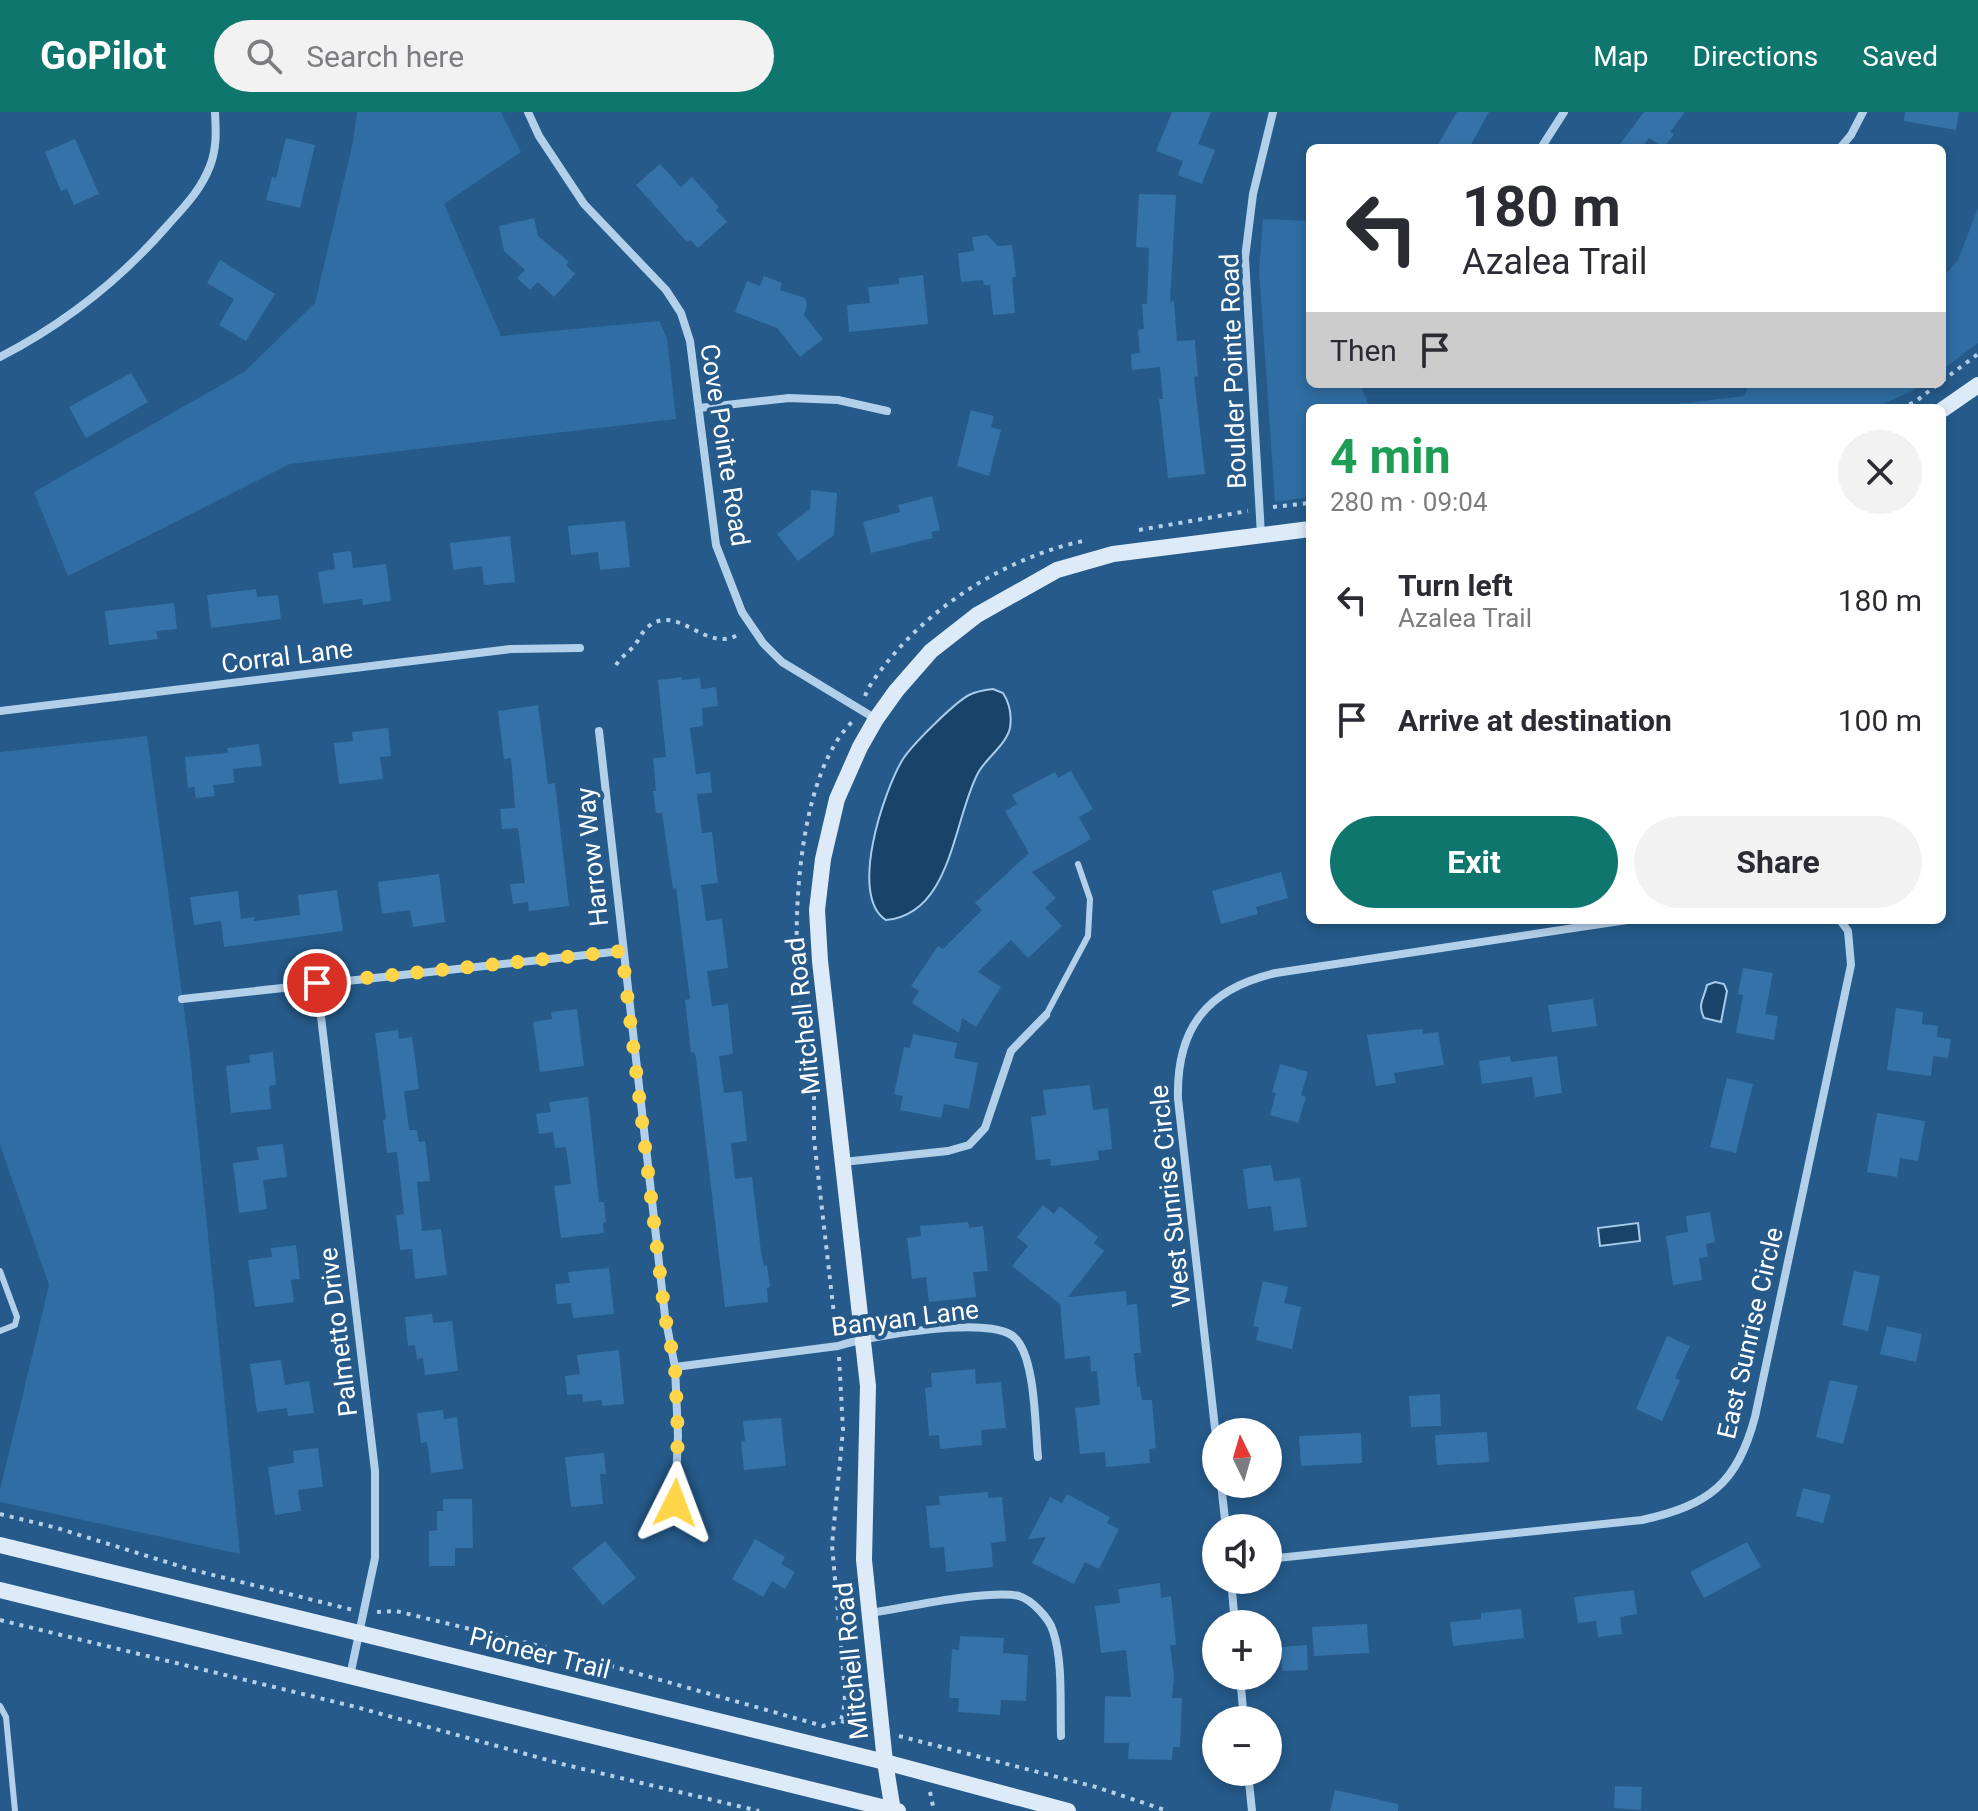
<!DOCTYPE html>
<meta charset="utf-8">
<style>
:root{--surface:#fff;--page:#f2f2f3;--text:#2b2b33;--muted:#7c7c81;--accent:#0f766e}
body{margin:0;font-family:Roboto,sans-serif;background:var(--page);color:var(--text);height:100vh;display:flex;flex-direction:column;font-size:30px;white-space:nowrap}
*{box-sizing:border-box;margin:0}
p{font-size:26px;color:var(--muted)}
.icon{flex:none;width:44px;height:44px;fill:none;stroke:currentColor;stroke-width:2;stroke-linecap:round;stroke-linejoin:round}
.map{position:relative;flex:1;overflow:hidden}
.details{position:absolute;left:1306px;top:292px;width:640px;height:520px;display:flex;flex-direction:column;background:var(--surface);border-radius:12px;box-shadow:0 4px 12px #0003}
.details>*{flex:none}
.hud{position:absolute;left:1306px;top:32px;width:640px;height:244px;border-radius:12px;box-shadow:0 4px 12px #0003;background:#fff;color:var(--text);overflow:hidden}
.needle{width:52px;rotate:355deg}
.controls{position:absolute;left:1202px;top:1306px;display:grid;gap:16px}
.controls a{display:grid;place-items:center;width:80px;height:80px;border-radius:50%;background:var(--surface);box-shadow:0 4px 12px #0003;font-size:40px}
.pin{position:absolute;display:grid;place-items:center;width:68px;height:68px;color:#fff;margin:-34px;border:4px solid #fff;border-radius:50%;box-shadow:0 2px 8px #0007}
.me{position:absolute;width:88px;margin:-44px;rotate:3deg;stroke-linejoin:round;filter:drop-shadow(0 0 6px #0008)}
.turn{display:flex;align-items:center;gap:28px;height:168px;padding:0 24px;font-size:36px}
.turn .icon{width:104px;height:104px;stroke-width:2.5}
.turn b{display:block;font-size:56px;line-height:68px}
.then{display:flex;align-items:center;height:76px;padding:0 24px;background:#0003;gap:16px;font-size:30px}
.round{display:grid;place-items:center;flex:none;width:84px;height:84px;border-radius:42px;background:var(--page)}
.headline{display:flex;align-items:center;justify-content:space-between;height:136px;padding:0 24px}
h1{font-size:48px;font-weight:700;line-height:60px;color:#1e9e55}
.primary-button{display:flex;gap:16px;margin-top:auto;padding:16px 24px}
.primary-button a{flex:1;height:92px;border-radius:48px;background:var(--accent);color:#fff;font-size:32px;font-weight:700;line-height:92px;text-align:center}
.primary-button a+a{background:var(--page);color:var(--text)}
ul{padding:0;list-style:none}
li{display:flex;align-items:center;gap:24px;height:120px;padding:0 24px}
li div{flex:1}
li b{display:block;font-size:30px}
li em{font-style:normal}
header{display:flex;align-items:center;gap:48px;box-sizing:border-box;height:112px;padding:0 40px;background:var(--accent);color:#fff}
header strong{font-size:38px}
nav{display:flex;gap:44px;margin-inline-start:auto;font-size:28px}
.search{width:560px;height:72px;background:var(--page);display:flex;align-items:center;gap:20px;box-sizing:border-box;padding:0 28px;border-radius:44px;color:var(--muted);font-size:30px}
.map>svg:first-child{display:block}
</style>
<header>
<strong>GoPilot</strong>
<div class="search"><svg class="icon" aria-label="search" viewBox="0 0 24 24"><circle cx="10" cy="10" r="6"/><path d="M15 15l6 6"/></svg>Search here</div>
<nav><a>Map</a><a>Directions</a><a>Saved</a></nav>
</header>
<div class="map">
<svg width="1978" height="1699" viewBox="0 0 1978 1699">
<rect width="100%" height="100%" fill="#255a8a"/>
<g fill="#2f6da2">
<polygon points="357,0 501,0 521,40 444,92 501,224 659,209 667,226 676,307 290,352 68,464 34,380 244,260 315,191 353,30"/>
<polygon points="1978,96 1978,231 1942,258 1942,166 1958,148"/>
<polygon points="1263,107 1310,109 1310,272 1360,272 1370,296 1310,296 1310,385 1275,390 1259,158"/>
<polygon points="1749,272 1923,272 1912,279 1874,296 1645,296 1744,284"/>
<polygon points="147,624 189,934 240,1442 0,1390 0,1378 49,1173 0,1033 0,640"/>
</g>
<g fill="#1a436a" stroke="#a7cceb" stroke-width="2">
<path d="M 993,577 L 1003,581 C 1010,592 1012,603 1010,616 C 1006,633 986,646 978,661 C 953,708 952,802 886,808 C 848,784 884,678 903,647 C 912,633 954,591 969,583 C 977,579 984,578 993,577 Z"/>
<path d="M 1715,870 L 1724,872 L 1727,879 L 1721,910 L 1704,906 C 1697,892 1704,887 1707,873 Z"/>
<polygon points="1638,1111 1640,1129 1600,1134 1598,1116"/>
</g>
<g fill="#3572a7">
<polygon points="1172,0 1211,0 1198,32 1215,38 1202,72 1178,63 1183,49 1156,39"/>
<polygon points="1457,0 1489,0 1469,36 1436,36"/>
<polygon points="1644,0 1685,0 1670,20 1674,22 1664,36 1649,26 1642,36 1617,36"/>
<polygon points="1905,0 1959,0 1956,18 1904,9"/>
<polygon points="286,26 315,33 300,96 266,88 272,65 276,66"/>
<polygon points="75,27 99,82 74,93 67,77 61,79 45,40"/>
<polygon points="660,52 681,75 692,65 719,95 716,98 727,110 698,136 690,128 687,130 636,73"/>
<polygon points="1139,82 1176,83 1170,190 1174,189 1177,229 1195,228 1198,264 1194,265 1205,362 1168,366 1159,287 1163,287 1160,255 1132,258 1131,242 1140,241 1138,218 1144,217 1142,192 1147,192 1149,136 1136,135"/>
<polygon points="534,106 538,124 569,150 566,153 575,162 554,185 538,170 530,178 517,166 525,158 504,139 499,114"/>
<polygon points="987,123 998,134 1012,133 1016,165 1012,166 1015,201 993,203 990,173 984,173 983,168 961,170 958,141 974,139 972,125"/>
<polygon points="220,148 275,182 246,229 219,213 234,187 207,171"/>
<polygon points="923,163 928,212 849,220 847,193 870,191 868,175 899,172 899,166"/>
<polygon points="764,164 782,171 780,178 805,186 807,193 804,203 823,227 800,245 777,216 735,200 747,169 760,174"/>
<polygon points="131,261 148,290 86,326 69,295"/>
<polygon points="971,298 994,304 991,315 1001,318 989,364 957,354"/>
<polygon points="811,378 837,381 834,423 798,449 777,422 810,397"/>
<polygon points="932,384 940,418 931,420 933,426 871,441 863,410 900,400 898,393"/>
<polygon points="625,409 630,455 600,458 598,440 571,443 568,414"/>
<polygon points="510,424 515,470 484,473 482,454 453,458 450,431"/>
<polygon points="351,439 353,456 386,452 391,489 363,493 362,487 323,492 318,460 335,457 333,441"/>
<polygon points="256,477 257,485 278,483 281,507 211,516 207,483"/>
<polygon points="174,491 177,517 156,519 158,527 109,533 105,499"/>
<polygon points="682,565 682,568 700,566 701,577 716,575 718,594 702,596 703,614 690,616 696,662 710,660 712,681 697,682 702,721 712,720 718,771 701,773 706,809 722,807 728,856 707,859 712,894 728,892 733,942 719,944 724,981 742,979 747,1029 731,1031 735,1067 752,1065 761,1140 764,1154 767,1153 770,1175 767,1176 768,1190 725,1195 696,946 694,940 691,941 685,888 690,887 676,776 673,777 662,701 656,701 653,679 656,679 653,646 666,645 658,568"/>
<polygon points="538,593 548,672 555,671 569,794 529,799 528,790 513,792 510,772 525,771 518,716 502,717 500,697 515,696 511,646 504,647 498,599"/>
<polygon points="388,616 391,644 380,645 383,667 339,672 334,631 353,629 352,620"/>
<polygon points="259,632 262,654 233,657 234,671 213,673 215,684 196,686 194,675 188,676 185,645 228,641 227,636"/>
<polygon points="1071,659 1093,697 1079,705 1091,727 1032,760 1056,786 1045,796 1062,814 1028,846 1011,828 978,860 1001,875 976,915 962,906 959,921 912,891 919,879 911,874 938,834 943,837 982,798 975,791 1029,741 1005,699 1017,692 1012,683 1055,660 1058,666"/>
<polygon points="1281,760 1288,786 1256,795 1258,802 1221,812 1212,779"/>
<polygon points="439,762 445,810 413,815 410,798 382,802 378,770"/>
<polygon points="337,778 343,819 224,835 221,809 194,813 190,785 238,779 241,807 254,805 254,809 300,803 298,783"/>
<polygon points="1743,856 1773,861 1765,902 1778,904 1774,928 1736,921 1743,883 1738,882"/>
<polygon points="1593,887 1597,914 1552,920 1548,893"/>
<polygon points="1896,896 1923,900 1922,912 1938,914 1937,925 1951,927 1948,946 1933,944 1931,964 1887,958"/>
<polygon points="577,897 584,954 540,960 533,910 552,907 551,900"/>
<polygon points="1422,917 1423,922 1438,920 1444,953 1394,961 1396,971 1376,974 1367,923"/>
<polygon points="398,918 399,927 412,925 419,977 404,979 409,1018 417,1018 419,1030 425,1029 430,1069 417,1070 422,1119 441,1117 447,1163 415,1167 412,1137 400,1138 396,1103 404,1102 397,1040 387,1041 383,1008 386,1007 375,921"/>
<polygon points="913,922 957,931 954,946 978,951 969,997 944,992 941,1006 900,998 903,984 894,982 904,935 910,936"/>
<polygon points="273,940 276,973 269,974 271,997 231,1001 226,954 250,951 249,943"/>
<polygon points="1510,944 1511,950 1557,944 1562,981 1535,985 1532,965 1482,972 1479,949"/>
<polygon points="1280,952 1308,960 1301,983 1306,985 1298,1011 1270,1003 1276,981 1272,980"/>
<polygon points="1727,966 1753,972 1736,1041 1710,1035"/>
<polygon points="1090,973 1093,998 1108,996 1112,1037 1098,1039 1099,1048 1051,1054 1050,1047 1036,1048 1031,1005 1046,1003 1043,978"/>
<polygon points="588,985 599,1090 604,1090 606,1110 603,1111 604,1121 561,1126 554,1074 571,1072 566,1035 555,1036 553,1020 539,1022 536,1002 551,1000 549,990"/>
<polygon points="1877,1001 1925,1009 1918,1049 1900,1046 1897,1065 1867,1060"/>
<polygon points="283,1032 287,1065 263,1068 267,1097 239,1101 233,1051 259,1048 257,1035"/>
<polygon points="1271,1053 1274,1069 1300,1066 1307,1115 1274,1119 1271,1094 1248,1097 1243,1057"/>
<polygon points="1043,1093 1054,1102 1060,1094 1098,1125 1094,1131 1104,1139 1068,1185 1126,1179 1127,1193 1137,1192 1141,1241 1134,1241 1137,1275 1140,1274 1142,1288 1152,1288 1156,1336 1149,1337 1150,1351 1106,1355 1105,1340 1080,1342 1075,1296 1100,1293 1097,1259 1091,1260 1090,1244 1065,1247 1060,1192 1012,1154 1028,1134 1017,1125"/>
<polygon points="1710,1100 1715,1130 1706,1132 1708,1145 1699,1146 1702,1168 1673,1173 1666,1124 1688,1120 1686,1104"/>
<polygon points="968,1110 969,1116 983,1114 988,1159 973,1160 976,1185 929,1190 926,1165 912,1167 907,1126 921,1124 920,1114"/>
<polygon points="296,1133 300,1167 291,1168 294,1190 255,1195 248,1148 272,1145 271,1136"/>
<polygon points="609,1156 614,1202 573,1206 571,1191 557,1192 555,1172 570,1171 568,1160"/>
<polygon points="1854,1159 1880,1164 1868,1219 1842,1213"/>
<polygon points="1263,1169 1288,1175 1284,1191 1301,1195 1292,1237 1256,1228 1259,1215 1253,1214"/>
<polygon points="432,1202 433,1211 452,1209 458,1259 425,1263 423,1246 417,1247 415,1233 408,1234 405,1205"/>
<polygon points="1887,1214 1922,1222 1916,1250 1880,1242"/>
<polygon points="1667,1224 1690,1234 1675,1266 1680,1268 1662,1309 1636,1297"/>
<polygon points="619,1238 624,1292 602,1294 602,1288 583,1290 582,1282 567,1283 565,1264 580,1262 577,1243"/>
<polygon points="281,1248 285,1273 309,1269 314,1301 288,1304 287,1296 257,1300 250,1252"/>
<polygon points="975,1257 976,1272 1001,1270 1006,1316 981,1318 982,1333 940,1337 939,1323 929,1324 925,1276 932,1275 931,1261"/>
<polygon points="1830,1268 1858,1274 1843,1332 1816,1325"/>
<polygon points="1440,1282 1441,1314 1411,1315 1409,1284"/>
<polygon points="443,1298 444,1307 457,1305 463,1357 431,1361 427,1330 421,1331 417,1301"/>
<polygon points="781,1306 786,1354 744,1358 741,1330 745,1329 743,1309"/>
<polygon points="1487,1320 1489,1350 1437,1353 1435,1323"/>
<polygon points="1361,1321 1362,1351 1301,1354 1299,1324"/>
<polygon points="318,1336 323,1375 298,1378 301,1399 275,1403 268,1355 294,1351 293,1339"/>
<polygon points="604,1341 606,1362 600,1362 603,1392 571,1395 565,1345"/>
<polygon points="1803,1376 1831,1383 1823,1411 1796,1404"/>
<polygon points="988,1380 988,1386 1002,1385 1006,1429 991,1431 993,1455 946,1460 944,1435 930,1436 926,1394 940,1393 939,1384"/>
<polygon points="1067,1382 1110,1405 1107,1411 1119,1417 1099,1457 1085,1450 1074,1472 1032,1451 1046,1425 1028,1427 1050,1385 1062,1391"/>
<polygon points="443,1387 472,1387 473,1436 455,1436 455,1454 429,1454 429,1419 437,1418 437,1399 443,1399"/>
<polygon points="755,1427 785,1445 781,1452 795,1460 785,1477 772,1469 763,1485 732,1467"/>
<polygon points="605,1429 636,1466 603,1493 572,1456"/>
<polygon points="1747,1430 1761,1455 1704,1486 1690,1460"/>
<polygon points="1160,1471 1161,1486 1171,1484 1176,1533 1170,1533 1174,1565 1172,1586 1182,1586 1180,1635 1173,1635 1172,1648 1128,1647 1129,1631 1104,1631 1105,1584 1131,1585 1126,1538 1101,1541 1095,1494 1120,1491 1118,1477"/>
<polygon points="1634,1478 1637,1502 1620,1505 1622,1522 1598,1525 1596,1509 1578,1511 1574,1485"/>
<polygon points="1521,1497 1524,1526 1453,1534 1450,1510 1481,1507 1481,1501"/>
<polygon points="1367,1512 1369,1541 1314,1544 1312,1515"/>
<polygon points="960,1524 1004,1526 1003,1541 1028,1543 1026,1589 1001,1588 1000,1603 958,1600 959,1586 949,1586 952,1537 959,1538"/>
<polygon points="1307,1533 1308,1558 1282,1559 1281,1535"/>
<polygon points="1615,1674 1642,1675 1641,1698 1614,1696"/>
<polygon points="1335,1678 1398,1692 1398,1699 1330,1699"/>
</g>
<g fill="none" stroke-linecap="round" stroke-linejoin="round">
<g stroke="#b2d0ea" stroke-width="4" stroke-dasharray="4 6" stroke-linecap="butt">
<polyline points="1942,269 1978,242"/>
<polyline points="1900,296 1915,290 1938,272"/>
<polyline points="1273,395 1310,391"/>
<polyline points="1139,418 1248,399"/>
<path d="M 616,553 C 621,545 628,541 634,534 C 639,528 642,519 649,514 C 679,491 707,543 739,522"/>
<path d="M 865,584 C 870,571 880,559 889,548 C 937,489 1010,445 1083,429"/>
<path d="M 812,962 C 807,930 800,897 798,865 C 793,795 800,658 854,608"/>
<polyline points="814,974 814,1027 836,1220"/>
<polyline points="839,1245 843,1318 832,1433 844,1569 845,1590 841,1609"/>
<polyline points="0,1402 57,1416 189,1457 353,1498"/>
<polyline points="377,1500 396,1499 544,1535 823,1614 841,1609 864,1615"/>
<polyline points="0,1508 356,1595 562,1652 759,1699"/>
<polyline points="899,1624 1096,1675 1168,1699"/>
<polyline points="930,1680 934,1699"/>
</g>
<g stroke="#b2d0ea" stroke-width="6">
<polyline points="1046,903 1088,824 1090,787 1078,752"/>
<polyline points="0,1159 17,1205 15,1213 0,1219"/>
<polyline points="0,1594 6,1605 15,1699"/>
</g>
<g stroke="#b2d0ea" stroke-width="8">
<polyline points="528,0 539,24 584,92 666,178 681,201 690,229 716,433 742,500 763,531 782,550 876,607"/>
<polyline points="1541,36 1564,0"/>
<polyline points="1840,36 1851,23 1863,0"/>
<path d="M 0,245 C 66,211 119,169 167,114 C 184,95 201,78 210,54 C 217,36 216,19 215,0"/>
<polyline points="699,296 789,286 838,288 887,299"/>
<polyline points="1261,423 1245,146 1253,82 1273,0"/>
<polyline points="0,599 511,537 580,536"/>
<polyline points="599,619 665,1204 675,1255 678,1324 675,1391"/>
<polyline points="317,871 375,1359 375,1446 350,1564"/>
<polyline points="182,887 622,839"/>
<polyline points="843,1050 948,1039 969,1033 985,1016 1011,939 1046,903"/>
<path d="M 675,1255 L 838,1234 C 869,1224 990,1203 1014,1225 C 1036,1244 1035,1317 1038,1345"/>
<path d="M 1216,1325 L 1178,987 C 1176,916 1207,877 1276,861 L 1627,808"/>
<polyline points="1221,1372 1226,1416"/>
<path d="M 1268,1447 L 1642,1408 C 1709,1393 1737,1372 1755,1305 L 1851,853 L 1848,819 L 1840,808"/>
<polyline points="1231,1468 1235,1512"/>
<path d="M 870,1501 C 903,1496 990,1477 1019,1484 C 1032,1488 1049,1506 1053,1519 C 1063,1548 1060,1593 1061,1624"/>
<polyline points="1240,1564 1244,1608"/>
<polyline points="1248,1660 1252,1699"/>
</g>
<g stroke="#ddebf8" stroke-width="16">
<polyline points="1942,298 1978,273"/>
<polyline points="0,1433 885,1650 1068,1699"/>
<polyline points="0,1478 898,1699"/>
<polyline points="893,1699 885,1650 864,1448 868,1274 820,849 817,798 823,747 837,687 860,635 876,607 896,579 931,539 977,503 1057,458 1113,442 1310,417"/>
</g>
</g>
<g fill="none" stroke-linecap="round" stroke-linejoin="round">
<polyline stroke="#ffd54a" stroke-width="14" stroke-dasharray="0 25.2" points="317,871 622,839 665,1204 675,1255 678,1324 675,1391"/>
</g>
<g text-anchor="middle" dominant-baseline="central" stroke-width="8" stroke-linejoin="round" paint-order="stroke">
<g font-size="26" fill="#fff" stroke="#255a8a">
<text transform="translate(1233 259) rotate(-92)">Boulder Pointe Road</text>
<text transform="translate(725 333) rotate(81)">Cove Pointe Road</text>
<text transform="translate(287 544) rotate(-7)">Corral Lane</text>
<text transform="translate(592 745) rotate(-96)">Harrow Way</text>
<text transform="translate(803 904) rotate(-96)">Mitchell Road</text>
<text transform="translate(1170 1084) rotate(-96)">West Sunrise Circle</text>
<text transform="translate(905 1206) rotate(-7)">Banyan Lane</text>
<text transform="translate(338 1220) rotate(-97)">Palmetto Drive</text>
<text transform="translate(1750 1221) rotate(-77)">East Sunrise Circle</text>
<text transform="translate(540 1541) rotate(14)">Pioneer Trail</text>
<text transform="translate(851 1549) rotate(-96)">Mitchell Road</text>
</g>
</g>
</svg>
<div class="controls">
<a><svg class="needle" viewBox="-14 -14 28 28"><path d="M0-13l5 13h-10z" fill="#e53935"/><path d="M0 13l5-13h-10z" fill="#7c7c81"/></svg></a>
<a><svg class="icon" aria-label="sound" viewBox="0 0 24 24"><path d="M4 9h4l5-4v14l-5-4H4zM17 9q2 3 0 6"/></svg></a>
<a>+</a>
<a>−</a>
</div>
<div class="pin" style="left:317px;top:871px;background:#d93025"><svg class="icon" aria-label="arrive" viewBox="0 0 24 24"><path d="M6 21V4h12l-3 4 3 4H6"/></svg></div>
<svg class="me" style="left:675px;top:1391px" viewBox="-20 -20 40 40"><path d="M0-17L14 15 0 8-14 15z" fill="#ffd54a" stroke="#fff" stroke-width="4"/></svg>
<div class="hud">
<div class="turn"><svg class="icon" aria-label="left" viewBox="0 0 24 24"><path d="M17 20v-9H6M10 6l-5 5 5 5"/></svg><div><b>180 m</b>Azalea Trail</div></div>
<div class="then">Then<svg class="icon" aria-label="arrive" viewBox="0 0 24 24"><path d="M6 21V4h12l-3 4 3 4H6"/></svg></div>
</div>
<section class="details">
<div class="headline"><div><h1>4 min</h1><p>280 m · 09:04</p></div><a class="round"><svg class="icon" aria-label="close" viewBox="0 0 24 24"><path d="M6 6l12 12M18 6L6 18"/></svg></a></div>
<ul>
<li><svg class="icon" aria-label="left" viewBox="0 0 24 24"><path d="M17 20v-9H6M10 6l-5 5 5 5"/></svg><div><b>Turn left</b><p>Azalea Trail</p></div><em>180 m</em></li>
<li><svg class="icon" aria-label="arrive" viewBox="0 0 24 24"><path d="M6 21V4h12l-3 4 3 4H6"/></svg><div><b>Arrive at destination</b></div><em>100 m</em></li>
</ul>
<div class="primary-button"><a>Exit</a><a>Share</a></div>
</section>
</div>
